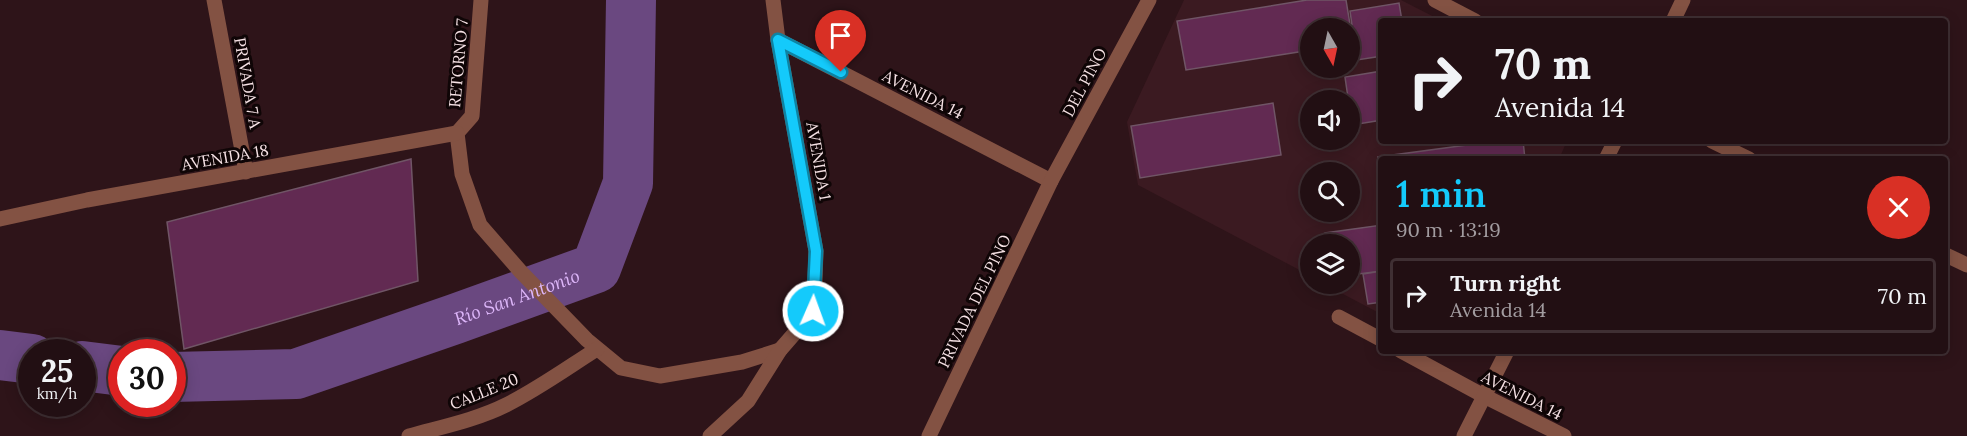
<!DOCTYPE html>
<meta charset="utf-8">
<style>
:root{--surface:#220f13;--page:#2a181c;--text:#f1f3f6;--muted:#a29ca0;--line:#3f2f33;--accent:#14cafb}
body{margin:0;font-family:Lora,serif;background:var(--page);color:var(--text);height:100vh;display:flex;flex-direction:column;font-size:22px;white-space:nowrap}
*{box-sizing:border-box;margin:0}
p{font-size:20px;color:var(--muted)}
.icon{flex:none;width:33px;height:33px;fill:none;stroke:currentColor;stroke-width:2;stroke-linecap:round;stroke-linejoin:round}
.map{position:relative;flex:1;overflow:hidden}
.details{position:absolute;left:1378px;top:156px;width:570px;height:198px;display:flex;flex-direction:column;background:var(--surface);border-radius:6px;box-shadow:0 3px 15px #0003,0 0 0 2px var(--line)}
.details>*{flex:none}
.banner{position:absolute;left:1378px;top:18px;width:570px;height:126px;border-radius:6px;box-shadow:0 3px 15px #0003,0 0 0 2px var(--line);background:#220f13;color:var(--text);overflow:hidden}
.needle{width:39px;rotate:171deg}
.fabs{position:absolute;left:1300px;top:18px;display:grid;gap:12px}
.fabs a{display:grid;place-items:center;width:60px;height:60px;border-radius:50%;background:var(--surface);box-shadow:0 3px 15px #0003,0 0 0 2px var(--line);font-size:30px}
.speed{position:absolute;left:18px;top:339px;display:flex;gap:12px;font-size:30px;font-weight:700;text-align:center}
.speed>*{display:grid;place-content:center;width:78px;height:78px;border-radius:50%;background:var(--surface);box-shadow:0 3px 15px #0003,0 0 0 2px var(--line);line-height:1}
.speed small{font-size:15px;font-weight:400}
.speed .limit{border:9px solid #d22;background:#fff;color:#111}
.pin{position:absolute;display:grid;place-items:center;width:51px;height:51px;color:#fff;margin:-62px -26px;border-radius:50% 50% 50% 0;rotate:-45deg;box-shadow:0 0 6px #0007}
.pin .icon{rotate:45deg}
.me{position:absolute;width:66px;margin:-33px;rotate:2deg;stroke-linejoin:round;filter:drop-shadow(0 0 4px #0008)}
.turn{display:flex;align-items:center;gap:21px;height:126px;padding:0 18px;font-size:27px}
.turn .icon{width:78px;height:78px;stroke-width:2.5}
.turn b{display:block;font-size:42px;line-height:51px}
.round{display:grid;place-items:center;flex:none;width:63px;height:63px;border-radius:32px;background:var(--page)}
.summary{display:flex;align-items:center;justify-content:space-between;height:102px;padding:0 18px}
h1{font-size:36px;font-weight:600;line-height:45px;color:var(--accent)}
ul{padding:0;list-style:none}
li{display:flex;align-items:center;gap:18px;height:75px;margin:0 12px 9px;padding:0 6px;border:3px solid var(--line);border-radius:6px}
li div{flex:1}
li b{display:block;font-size:22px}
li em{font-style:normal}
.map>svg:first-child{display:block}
</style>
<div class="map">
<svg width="1967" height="436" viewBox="0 0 1967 436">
<rect width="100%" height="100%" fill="#2e1419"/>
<path fill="#3b1a21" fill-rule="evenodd" d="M 1184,0 L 1401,0 L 1442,21 L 1382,21 L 1382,141 L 1567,141 L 1559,159 L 1382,159 L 1381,314 L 1324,284 L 1350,284 L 1350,244 L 1311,244 L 1311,276 L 1138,185 L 1127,122 ZM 1311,28 L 1350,28 L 1350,68 L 1311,68 ZM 1311,100 L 1350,100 L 1350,140 L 1311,140 ZM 1311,172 L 1350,172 L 1350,212 L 1311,212 Z"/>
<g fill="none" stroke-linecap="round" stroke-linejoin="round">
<g stroke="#6a4880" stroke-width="50">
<polyline points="0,355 32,359"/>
<polyline points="82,366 122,371"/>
<path id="s1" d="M 172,377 L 296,374 L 455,319 L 596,268 L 628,183 L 631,0"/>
</g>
</g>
<g fill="#622a52" stroke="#705566" stroke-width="1.5">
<polygon points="1307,0 1346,0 1353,43 1350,43 1350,28 1311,28 1311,50 1186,70 1177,21"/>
<polygon points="1399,3 1402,21 1382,21 1382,56 1357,60 1350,11"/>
<polygon points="1382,71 1382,120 1352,125 1345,77"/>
<polygon points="1273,103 1281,155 1140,178 1131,126"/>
<polygon points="1497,141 1523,141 1525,159 1382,159 1382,181 1378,157"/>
<polygon points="411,159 418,281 184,349 167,222"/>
<polygon points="1382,225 1382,271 1350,275 1350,244 1326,244 1325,233"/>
<polygon points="1382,271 1382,302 1368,304 1363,274"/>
</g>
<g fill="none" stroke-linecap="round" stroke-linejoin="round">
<g stroke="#835243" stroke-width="15">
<polyline points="214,0 246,172"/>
<polyline points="481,0 472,116 457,133 462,174 480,225 521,272 587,340 621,368 660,376 742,362 780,350"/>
<polyline points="1435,0 1475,21"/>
<polyline points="1673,21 1683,0"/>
<polyline points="778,40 1051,181"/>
<polyline points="1712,141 1749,159"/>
<polyline points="1606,159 1615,141"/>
<polyline points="0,219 87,200 457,133"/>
<polyline points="1946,255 1967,265"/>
<polyline points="1339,317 1382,340"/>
<polyline points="1401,351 1484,396 1564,436"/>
<path d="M 409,436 C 441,427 476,420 506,405 C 538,389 567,368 597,349"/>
<polyline points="710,436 748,401 780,350 814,311 816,251 778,40 773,0"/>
<polyline points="929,436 1051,181 1149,0"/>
<polyline points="1464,436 1507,351"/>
</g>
</g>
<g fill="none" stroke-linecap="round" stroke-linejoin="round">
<g stroke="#0d83a3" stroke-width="15">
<polyline id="route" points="813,311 816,251 778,40 841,72"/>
</g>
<use href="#route" stroke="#14cafb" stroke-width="10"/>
</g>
<g text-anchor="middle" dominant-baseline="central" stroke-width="6" stroke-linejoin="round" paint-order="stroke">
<g font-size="16" fill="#f6e2e5" stroke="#0f0506">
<text transform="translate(458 63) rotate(-85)">RETORNO 7</text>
<text transform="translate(1084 82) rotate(-62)">DEL PINO</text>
<text transform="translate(248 83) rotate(80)">PRIVADA 7 A</text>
<text transform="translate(923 94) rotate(27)">AVENIDA 14</text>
<text transform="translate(225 157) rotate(-10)">AVENIDA 18</text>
<text transform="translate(819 161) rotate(80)">AVENIDA 1</text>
<text transform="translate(974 301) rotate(-64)">PRIVADA DEL PINO</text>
<text transform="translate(484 391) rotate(-22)">CALLE 20</text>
<text transform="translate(1522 395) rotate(27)">AVENIDA 14</text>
</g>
<g font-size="18" font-style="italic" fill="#ddb6f9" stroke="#0f0506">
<text stroke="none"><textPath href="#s1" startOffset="358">Río San Antonio</textPath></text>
</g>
</g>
</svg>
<div class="fabs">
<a><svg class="needle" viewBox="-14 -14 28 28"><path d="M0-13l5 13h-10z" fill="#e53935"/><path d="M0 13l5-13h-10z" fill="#a29ca0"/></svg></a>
<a><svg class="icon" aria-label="sound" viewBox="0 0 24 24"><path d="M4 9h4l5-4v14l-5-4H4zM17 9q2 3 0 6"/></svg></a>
<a><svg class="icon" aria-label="search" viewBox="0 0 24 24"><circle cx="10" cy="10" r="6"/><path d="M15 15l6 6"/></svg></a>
<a><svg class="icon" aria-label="layers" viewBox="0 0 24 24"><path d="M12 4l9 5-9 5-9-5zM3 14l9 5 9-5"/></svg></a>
</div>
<div class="speed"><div>25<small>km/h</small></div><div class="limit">30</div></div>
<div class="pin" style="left:841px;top:72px;background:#d93025"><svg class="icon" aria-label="arrive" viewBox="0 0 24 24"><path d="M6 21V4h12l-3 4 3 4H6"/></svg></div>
<svg class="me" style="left:813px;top:311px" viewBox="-20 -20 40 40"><circle r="17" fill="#14cafb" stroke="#fff" stroke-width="3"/><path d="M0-11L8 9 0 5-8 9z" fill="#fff"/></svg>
<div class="banner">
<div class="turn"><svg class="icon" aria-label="right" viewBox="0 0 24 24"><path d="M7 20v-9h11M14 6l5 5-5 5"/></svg><div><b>70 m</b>Avenida 14</div></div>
</div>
<section class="details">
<div class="summary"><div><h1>1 min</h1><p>90 m · 13:19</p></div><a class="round" style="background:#d93025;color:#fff"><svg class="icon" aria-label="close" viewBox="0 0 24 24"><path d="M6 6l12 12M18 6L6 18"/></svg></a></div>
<ul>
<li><svg class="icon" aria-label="right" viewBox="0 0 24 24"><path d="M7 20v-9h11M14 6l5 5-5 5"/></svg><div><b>Turn right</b><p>Avenida 14</p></div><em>70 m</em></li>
</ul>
</section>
</div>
